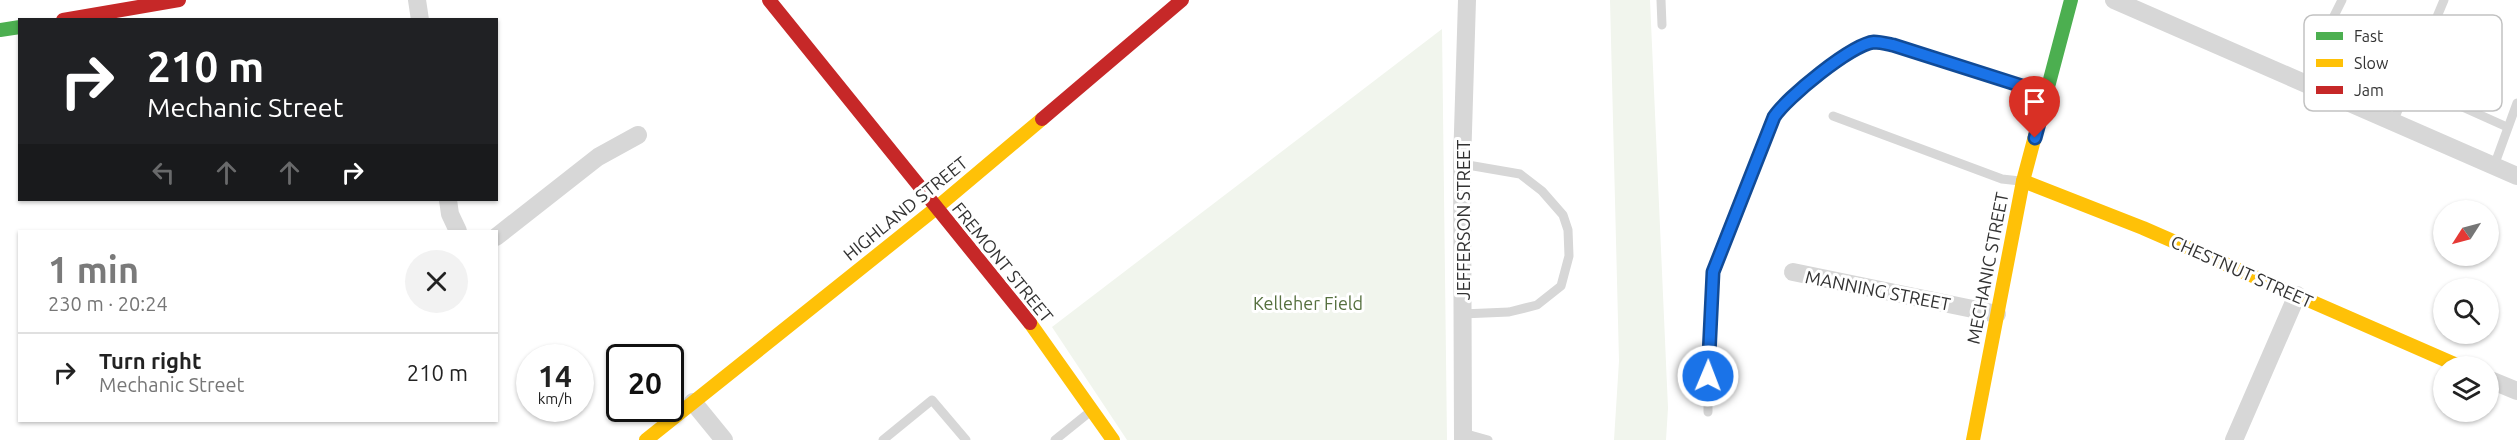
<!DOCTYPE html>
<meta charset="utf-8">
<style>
:root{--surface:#fff;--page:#f2f2f2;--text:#222;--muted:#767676;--line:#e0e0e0;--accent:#7a7a7a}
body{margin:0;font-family:Ubuntu,sans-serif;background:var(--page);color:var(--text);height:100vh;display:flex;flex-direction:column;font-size:22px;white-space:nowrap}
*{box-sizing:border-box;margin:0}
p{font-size:20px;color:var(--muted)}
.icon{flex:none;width:33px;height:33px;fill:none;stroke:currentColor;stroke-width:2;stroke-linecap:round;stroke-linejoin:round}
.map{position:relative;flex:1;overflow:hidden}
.panel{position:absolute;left:18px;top:230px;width:480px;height:192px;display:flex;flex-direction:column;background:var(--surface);border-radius:0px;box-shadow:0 2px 4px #0004}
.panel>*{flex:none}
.banner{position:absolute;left:18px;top:18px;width:480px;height:183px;border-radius:0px;box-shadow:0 2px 4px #0004;background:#202124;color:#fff;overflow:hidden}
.needle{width:39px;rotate:234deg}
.buttons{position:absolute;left:2433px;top:200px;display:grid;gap:12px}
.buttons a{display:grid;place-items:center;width:66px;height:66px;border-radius:50%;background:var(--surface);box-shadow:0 2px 4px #0004;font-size:30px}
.speed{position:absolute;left:516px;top:344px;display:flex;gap:12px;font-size:30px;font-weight:700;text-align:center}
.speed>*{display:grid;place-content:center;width:78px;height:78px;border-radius:50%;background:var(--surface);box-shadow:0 2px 4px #0004;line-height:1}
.speed small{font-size:15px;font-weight:400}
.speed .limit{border:3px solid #111;border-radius:9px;background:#fff;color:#111}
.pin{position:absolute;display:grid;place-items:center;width:51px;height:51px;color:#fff;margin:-62px -26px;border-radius:50% 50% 50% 0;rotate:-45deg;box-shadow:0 0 6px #0007}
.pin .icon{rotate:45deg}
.me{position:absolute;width:66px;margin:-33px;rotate:1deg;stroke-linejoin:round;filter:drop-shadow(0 0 4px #0008)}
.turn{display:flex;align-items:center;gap:21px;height:126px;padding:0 30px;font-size:27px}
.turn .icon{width:78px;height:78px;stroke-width:2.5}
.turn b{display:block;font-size:42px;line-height:51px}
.lanes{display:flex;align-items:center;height:57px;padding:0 30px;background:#0003;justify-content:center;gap:30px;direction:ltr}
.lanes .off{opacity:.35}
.round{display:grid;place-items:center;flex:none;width:63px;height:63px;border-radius:32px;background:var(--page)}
.headline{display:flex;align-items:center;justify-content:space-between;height:102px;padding:0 30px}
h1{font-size:36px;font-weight:700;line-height:45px;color:var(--accent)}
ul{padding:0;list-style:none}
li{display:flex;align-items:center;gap:18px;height:78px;padding:0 30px;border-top:2px solid var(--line)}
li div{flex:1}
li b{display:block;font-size:22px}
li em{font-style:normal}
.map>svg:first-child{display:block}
</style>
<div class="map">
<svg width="2517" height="440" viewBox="0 0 2517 440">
<rect width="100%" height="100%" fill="#fff"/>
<g fill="#f1f5ed">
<polygon points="1610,0 1650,0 1668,408 1666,440 1614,440 1619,361"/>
<polygon points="1442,29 1447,440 1127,440 1052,327"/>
</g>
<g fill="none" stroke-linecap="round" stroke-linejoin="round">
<g stroke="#d7d7d7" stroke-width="9">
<polyline points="1661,0 1662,25"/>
<polyline points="2342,0 2326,32 2331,48 2507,127"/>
<polyline points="1833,116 2002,179 2020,181"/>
<polyline points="2393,122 2444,0"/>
<polyline points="1462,164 1520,174 1542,191 1563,215 1568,230 1569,256 1561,286 1537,305 1509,312 1462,314"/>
<polyline points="2494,166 2517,103"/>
<path d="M 1708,412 L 1708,358 L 1713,272 L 1774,118 C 1786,98 1852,44 1874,42 C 1880,42 1888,44 1893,45 L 2045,93"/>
<polyline points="1463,433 1488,440"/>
<polyline points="883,440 932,400 966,440"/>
<polyline points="1055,440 1091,411"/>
</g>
<g stroke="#d7d7d7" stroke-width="18">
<polyline points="417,0 420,20"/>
<polyline points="2114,0 2517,176"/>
<polyline points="448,200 450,214 458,231"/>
<polyline points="496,237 598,157 638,135"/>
<polyline points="1793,272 1997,314"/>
<polyline points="2488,379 2517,391"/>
<polyline points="693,402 724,440"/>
<polyline points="1463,440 1462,164 1467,0"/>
<polyline points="2234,440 2297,295"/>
</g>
<g stroke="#4caf50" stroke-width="14">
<polyline points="0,30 20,27"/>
<polyline points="2039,121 2071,0"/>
</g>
<g stroke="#ffc107" stroke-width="14">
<polyline points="2023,181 2143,228 2459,366"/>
<polyline points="1030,323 1113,440"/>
<polyline points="646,440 935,209 1042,119"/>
<polyline points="1973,440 2023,181 2039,121"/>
</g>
<g stroke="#c62828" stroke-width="14">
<polyline points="769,0 1030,323"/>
<polyline points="63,20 179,0"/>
<polyline points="1042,119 1182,0"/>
</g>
</g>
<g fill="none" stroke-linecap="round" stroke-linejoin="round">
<g stroke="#114b97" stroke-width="15">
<path id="route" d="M 1708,376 L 1713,272 L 1774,117 C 1786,98 1852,44 1874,42 C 1880,42 1888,44 1893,45 L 2047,94 L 2035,138"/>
</g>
<use href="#route" stroke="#1a73e8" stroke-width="10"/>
</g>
<g text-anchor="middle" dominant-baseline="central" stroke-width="6" stroke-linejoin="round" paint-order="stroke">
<g font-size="18" fill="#333" stroke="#fff">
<text transform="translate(905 208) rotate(-39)">HIGHLAND STREET</text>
<text transform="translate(1463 220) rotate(-90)">JEFFERSON STREET</text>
<text transform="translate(1003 262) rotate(51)">FREMONT STREET</text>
<text transform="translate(1987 268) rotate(-79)">MECHANIC STREET</text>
<text transform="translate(2242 271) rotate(24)">CHESTNUT STREET</text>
<text transform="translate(1878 290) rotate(11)">MANNING STREET</text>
</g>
<g font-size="18" fill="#56703f" stroke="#fff">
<text x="1308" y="303">Kelleher Field</text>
</g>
</g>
<rect x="2304" y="15" width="198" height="96" rx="9" fill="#fff" stroke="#c2c2c2" stroke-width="1.5"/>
<rect x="2316" y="32" width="27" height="8" fill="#4caf50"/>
<rect x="2316" y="59" width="27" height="8" fill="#ffc107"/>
<rect x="2316" y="86" width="27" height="8" fill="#c62828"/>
<g font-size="16" fill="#333">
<text x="2354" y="42">Fast</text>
<text x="2354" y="69">Slow</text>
<text x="2354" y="96">Jam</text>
</g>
</svg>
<div class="buttons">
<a><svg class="needle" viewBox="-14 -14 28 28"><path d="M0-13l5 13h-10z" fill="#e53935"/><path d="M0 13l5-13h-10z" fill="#767676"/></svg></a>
<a><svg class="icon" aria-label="search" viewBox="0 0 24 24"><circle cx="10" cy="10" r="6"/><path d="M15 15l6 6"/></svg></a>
<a><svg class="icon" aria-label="layers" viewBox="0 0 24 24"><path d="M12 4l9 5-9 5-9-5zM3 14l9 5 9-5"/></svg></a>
</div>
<div class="speed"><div>14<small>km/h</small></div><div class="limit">20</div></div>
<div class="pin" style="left:2035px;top:138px;background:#d93025"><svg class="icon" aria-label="arrive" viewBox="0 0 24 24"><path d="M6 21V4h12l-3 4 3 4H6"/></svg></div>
<svg class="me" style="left:1708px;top:376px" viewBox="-20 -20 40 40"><circle r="17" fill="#1a73e8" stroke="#fff" stroke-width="3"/><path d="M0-11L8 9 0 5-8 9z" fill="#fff"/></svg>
<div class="banner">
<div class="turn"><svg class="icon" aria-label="right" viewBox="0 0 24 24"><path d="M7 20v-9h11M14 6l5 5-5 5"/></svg><div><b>210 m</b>Mechanic Street</div></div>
<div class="lanes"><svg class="icon off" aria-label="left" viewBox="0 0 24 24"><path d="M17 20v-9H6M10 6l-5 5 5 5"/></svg><svg class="icon off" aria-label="ahead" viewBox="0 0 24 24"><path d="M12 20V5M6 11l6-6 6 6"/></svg><svg class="icon off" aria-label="ahead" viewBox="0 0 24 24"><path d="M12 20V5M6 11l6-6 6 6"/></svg><svg class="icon" aria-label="right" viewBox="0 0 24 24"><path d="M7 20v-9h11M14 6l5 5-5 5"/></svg></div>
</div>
<section class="panel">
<div class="headline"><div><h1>1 min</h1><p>230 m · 20:24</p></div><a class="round"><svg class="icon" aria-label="close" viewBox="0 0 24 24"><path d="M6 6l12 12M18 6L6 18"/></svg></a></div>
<ul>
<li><svg class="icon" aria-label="right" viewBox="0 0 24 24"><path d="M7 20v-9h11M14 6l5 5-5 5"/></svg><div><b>Turn right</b><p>Mechanic Street</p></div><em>210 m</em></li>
</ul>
</section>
</div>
